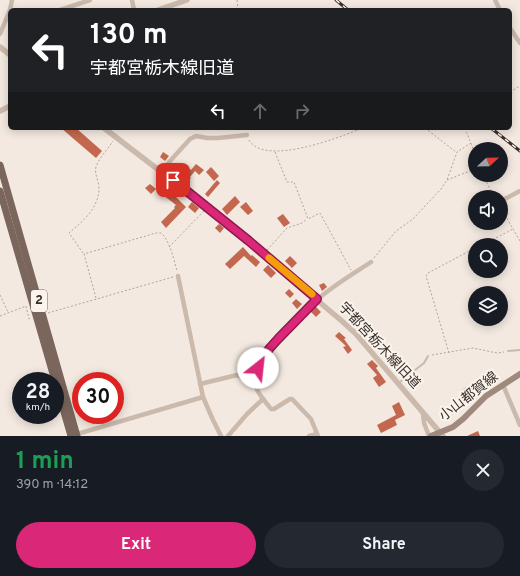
<!DOCTYPE html>
<meta charset="utf-8">
<style>
:root{--surface:#171b24;--page:#242831;--text:#f1f3f6;--muted:#9ea1a6;--accent:#db2777}
body{margin:0;font-family:Overpass,"Noto Sans JP",sans-serif;background:var(--page);color:var(--text);height:100vh;display:flex;flex-direction:column;font-size:15px;white-space:nowrap}
*{box-sizing:border-box;margin:0}
p{font-size:13px;color:var(--muted)}
.icon{flex:none;width:22px;height:22px;fill:none;stroke:currentColor;stroke-width:2;stroke-linecap:round;stroke-linejoin:round}
.map{position:relative;height:436px;overflow:hidden}
.side{display:flex;flex-direction:column;background:var(--surface);flex:1}
.side>*{flex:none}
.top-card{position:absolute;left:8px;top:8px;width:504px;height:122px;border-radius:6px;box-shadow:0 2px 10px #0003;background:#202124;color:#fff;overflow:hidden}
.needle{width:26px;rotate:68deg}
.fabs{position:absolute;left:468px;top:142px;display:grid;gap:8px}
.fabs a{display:grid;place-items:center;width:40px;height:40px;border-radius:50%;background:var(--surface);box-shadow:0 2px 10px #0003;font-size:20px}
.speed{position:absolute;left:12px;top:372px;display:flex;gap:8px;font-size:20px;font-weight:700;text-align:center}
.speed>*{display:grid;place-content:center;width:52px;height:52px;border-radius:50%;background:var(--surface);box-shadow:0 2px 10px #0003;line-height:1}
.speed small{font-size:10px;font-weight:400}
.speed .limit{border:6px solid #d22;background:#fff;color:#111}
.pin{position:absolute;display:grid;place-items:center;width:34px;height:34px;color:#fff;margin:-17px;border-radius:8px;box-shadow:0 2px 6px #0006}
.me{position:absolute;width:44px;margin:-22px;rotate:29deg;stroke-linejoin:round;filter:drop-shadow(0 0 3px #0008)}
.turn{display:flex;align-items:center;gap:14px;height:84px;padding:0 16px;font-size:18px}
.turn .icon{width:52px;height:52px;stroke-width:2.5}
.turn b{display:block;font-size:28px;line-height:34px}
.lanes{display:flex;align-items:center;height:38px;padding:0 16px;background:#0003;justify-content:center;gap:20px;direction:ltr}
.lanes .off{opacity:.35}
.round{display:grid;place-items:center;flex:none;width:42px;height:42px;border-radius:21px;background:var(--page)}
.summary{display:flex;align-items:center;justify-content:space-between;height:68px;padding:0 16px}
h1{font-size:24px;font-weight:700;line-height:30px;color:#1e9e55}
.cta{display:flex;gap:8px;margin-top:auto;padding:8px 16px}
.cta a{flex:1;height:46px;border-radius:24px;background:var(--accent);color:#fff;font-size:16px;font-weight:700;line-height:46px;text-align:center}
.cta a+a{background:var(--page);color:var(--text)}
.map>svg:first-child{display:block}
</style>
<div class="map">
<svg width="520" height="436" viewBox="0 0 520 436">
<rect width="100%" height="100%" fill="#f3e9e0"/>
<g fill="#c3684e">
<polygon points="61,128 76,128 102,151 96,158"/>
<polygon points="163,152 169,156 165,161 160,157"/>
<polygon points="196,164 204,170 199,175 195,171 190,177 191,178 185,183 181,180 182,178 178,175 183,168 187,172 190,169 191,170"/>
<polygon points="211,167 219,176 214,181 206,172"/>
<polygon points="217,180 220,183 208,197 205,194"/>
<polygon points="150,184 156,189 151,194 145,188"/>
<polygon points="173,187 179,192 176,197 186,207 166,228 161,222 175,208 174,207 176,205 163,195 167,189 170,191"/>
<polygon points="235,196 240,202 227,215 222,209"/>
<polygon points="192,202 199,208 195,213 188,207"/>
<polygon points="246,202 253,211 248,215 240,207"/>
<polygon points="283,214 290,223 284,227 277,218"/>
<polygon points="219,224 224,228 220,233 215,228"/>
<polygon points="243,247 251,256 252,255 260,262 256,267 244,256 230,269 225,264"/>
<polygon points="290,256 297,263 292,268 285,261"/>
<polygon points="268,265 276,273 271,278 263,270"/>
<polygon points="324,283 327,287 322,291 319,285"/>
<polygon points="289,289 294,294 290,298 285,293"/>
<polygon points="296,299 302,304 297,309 292,303"/>
<polygon points="315,306 321,312 316,317 310,311"/>
<polygon points="339,332 346,338 344,339 352,350 348,354 343,347 346,346 335,336"/>
<polygon points="372,360 378,366 376,368 386,382 379,387 373,378 377,375 367,364"/>
<polygon points="466,387 473,396 468,400 461,391"/>
<polygon points="399,402 405,415 395,420 397,425 381,433 377,425 396,415 392,406"/>
<polygon points="478,431 480,436 467,436"/>
</g>
<g fill="none" stroke-linecap="round" stroke-linejoin="round">
<g stroke="#b7a396" stroke-width="1" stroke-dasharray="2 2" stroke-linecap="butt">
<polyline points="237,0 238,10"/>
<polyline points="510,92 520,86"/>
<polyline points="425,128 456,152"/>
<polyline points="465,128 475,154"/>
<path d="M 249,140 C 265,167 340,137 363,128"/>
<polyline points="275,152 287,182 294,182 308,219 320,213 351,270"/>
<polyline points="483,175 494,197"/>
<polyline points="447,180 475,169"/>
<polyline points="501,208 520,241"/>
<polyline points="482,245 513,229"/>
<polyline points="169,247 204,211"/>
<polyline points="267,250 287,228 302,223 307,219"/>
<path d="M 83,253 L 69,233 C 83,221 99,208 99,188 C 99,181 94,174 96,167 C 99,158 108,149 113,141"/>
<polyline points="374,258 396,231 413,219 441,189 447,180 457,152 471,143"/>
<polyline points="0,295 8,312"/>
<path d="M 96,298 L 84,254 L 156,233 L 161,233 C 170,241 174,260 177,271"/>
<polyline points="48,313 173,277"/>
<polyline points="0,316 26,306 29,319 31,318"/>
<polyline points="449,353 426,276 428,273 475,248"/>
<polyline points="432,355 473,348 497,353 504,352"/>
</g>
<g stroke="#cbb9ac" stroke-width="2">
<polyline points="508,351 520,350"/>
<polyline points="400,382 424,363 428,356"/>
</g>
<g stroke="#cbb9ac" stroke-width="4.5">
<polyline points="132,0 134,10"/>
<polyline points="495,0 500,10"/>
<polyline points="10,10 12,0"/>
<polyline points="60,10 90,0"/>
<polyline points="510,28 520,43"/>
<polyline points="0,34 10,10"/>
<polyline points="161,171 190,139 196,136 207,138 218,138 247,135"/>
<polyline points="501,201 520,191"/>
<polyline points="178,276 203,397 213,420 221,436"/>
<polyline points="200,384 237,375 251,381 254,379"/>
<polyline points="503,385 520,425"/>
<polyline points="423,413 424,423 429,436"/>
<polyline points="74,435 203,397"/>
<polyline points="228,436 247,414 263,399"/>
<polyline points="309,436 317,434"/>
<path d="M 318,436 L 311,419 L 292,399 L 290,399 L 274,409 L 271,409 C 265,401 255,391 254,380 C 254,360 302,312 318,299 C 334,285 353,274 371,262"/>
</g>
<g stroke="#cbb9ac" stroke-width="5.5">
<polyline points="158,10 187,0"/>
<polyline points="0,47 10,55"/>
<polyline points="0,111 10,106"/>
<polyline points="104,128 208,208 343,322 356,334 443,436"/>
</g>
<polyline stroke="#9f897d" stroke-width="6" points="431,436 453,427 463,419 486,396 520,374"/>
<g stroke="#7a665c" stroke-width="7">
<polyline points="0,165 77,436"/>
<polyline points="0,191 71,436"/>
</g>
<g stroke="#392f2b" stroke-width="3">
<g id="rail">
<polyline points="336,0 348,10"/>
<polyline points="491,128 520,151"/>
</g>
</g>
<use href="#rail" stroke="#faf4ed" stroke-width="1.5" stroke-dasharray="4.5" stroke-linecap="butt"/>
</g>
<g fill="none" stroke-linecap="round" stroke-linejoin="round">
<g stroke="#8e194d" stroke-width="10">
<polyline id="route" points="173,180 249,241 317,299 278,339 269,349 258,368"/>
</g>
<use href="#route" stroke="#db2777" stroke-width="7"/>
<polyline stroke="#f59e0b" stroke-width="7" points="269,258 312,294"/>
</g>
<g text-anchor="middle" dominant-baseline="central" stroke-width="4" stroke-linejoin="round" paint-order="stroke">
<rect fill="#faf4ed" stroke="#736a65" stroke-width="1" x="31" y="290" width="16" height="22" rx="3"/>
<g font-size="13" font-weight="bold" fill="#392f2b">
<text x="39" y="301">2</text>
</g>
<g font-size="14" fill="#392f2b" stroke="#faf4ed">
<text transform="translate(379 346) rotate(47)">宇都宮栃木線旧道</text>
<text transform="translate(469 397) rotate(-38)">小山都賀線</text>
</g>
</g>
</svg>
<div class="fabs">
<a><svg class="needle" viewBox="-14 -14 28 28"><path d="M0-13l5 13h-10z" fill="#e53935"/><path d="M0 13l5-13h-10z" fill="#9ea1a6"/></svg></a>
<a><svg class="icon" aria-label="sound" viewBox="0 0 24 24"><path d="M4 9h4l5-4v14l-5-4H4zM17 9q2 3 0 6"/></svg></a>
<a><svg class="icon" aria-label="search" viewBox="0 0 24 24"><circle cx="10" cy="10" r="6"/><path d="M15 15l6 6"/></svg></a>
<a><svg class="icon" aria-label="layers" viewBox="0 0 24 24"><path d="M12 4l9 5-9 5-9-5zM3 14l9 5 9-5"/></svg></a>
</div>
<div class="speed"><div>28<small>km/h</small></div><div class="limit">30</div></div>
<div class="pin" style="left:173px;top:180px;background:#d93025"><svg class="icon" aria-label="arrive" viewBox="0 0 24 24"><path d="M6 21V4h12l-3 4 3 4H6"/></svg></div>
<svg class="me" style="left:258px;top:368px" viewBox="-20 -20 40 40"><circle r="19" fill="#fff"/><path d="M0-13L10 11 0 6-10 11z" fill="#db2777"/></svg>
<div class="top-card">
<div class="turn"><svg class="icon" aria-label="left" viewBox="0 0 24 24"><path d="M17 20v-9H6M10 6l-5 5 5 5"/></svg><div><b>130 m</b>宇都宮栃木線旧道</div></div>
<div class="lanes"><svg class="icon" aria-label="left" viewBox="0 0 24 24"><path d="M17 20v-9H6M10 6l-5 5 5 5"/></svg><svg class="icon off" aria-label="ahead" viewBox="0 0 24 24"><path d="M12 20V5M6 11l6-6 6 6"/></svg><svg class="icon off" aria-label="right" viewBox="0 0 24 24"><path d="M7 20v-9h11M14 6l5 5-5 5"/></svg></div>
</div>
</div>
<section class="side">
<div class="summary"><div><h1>1 min</h1><p>390 m · 14:12</p></div><a class="round"><svg class="icon" aria-label="close" viewBox="0 0 24 24"><path d="M6 6l12 12M18 6L6 18"/></svg></a></div>
<div class="cta"><a>Exit</a><a>Share</a></div>
</section>
